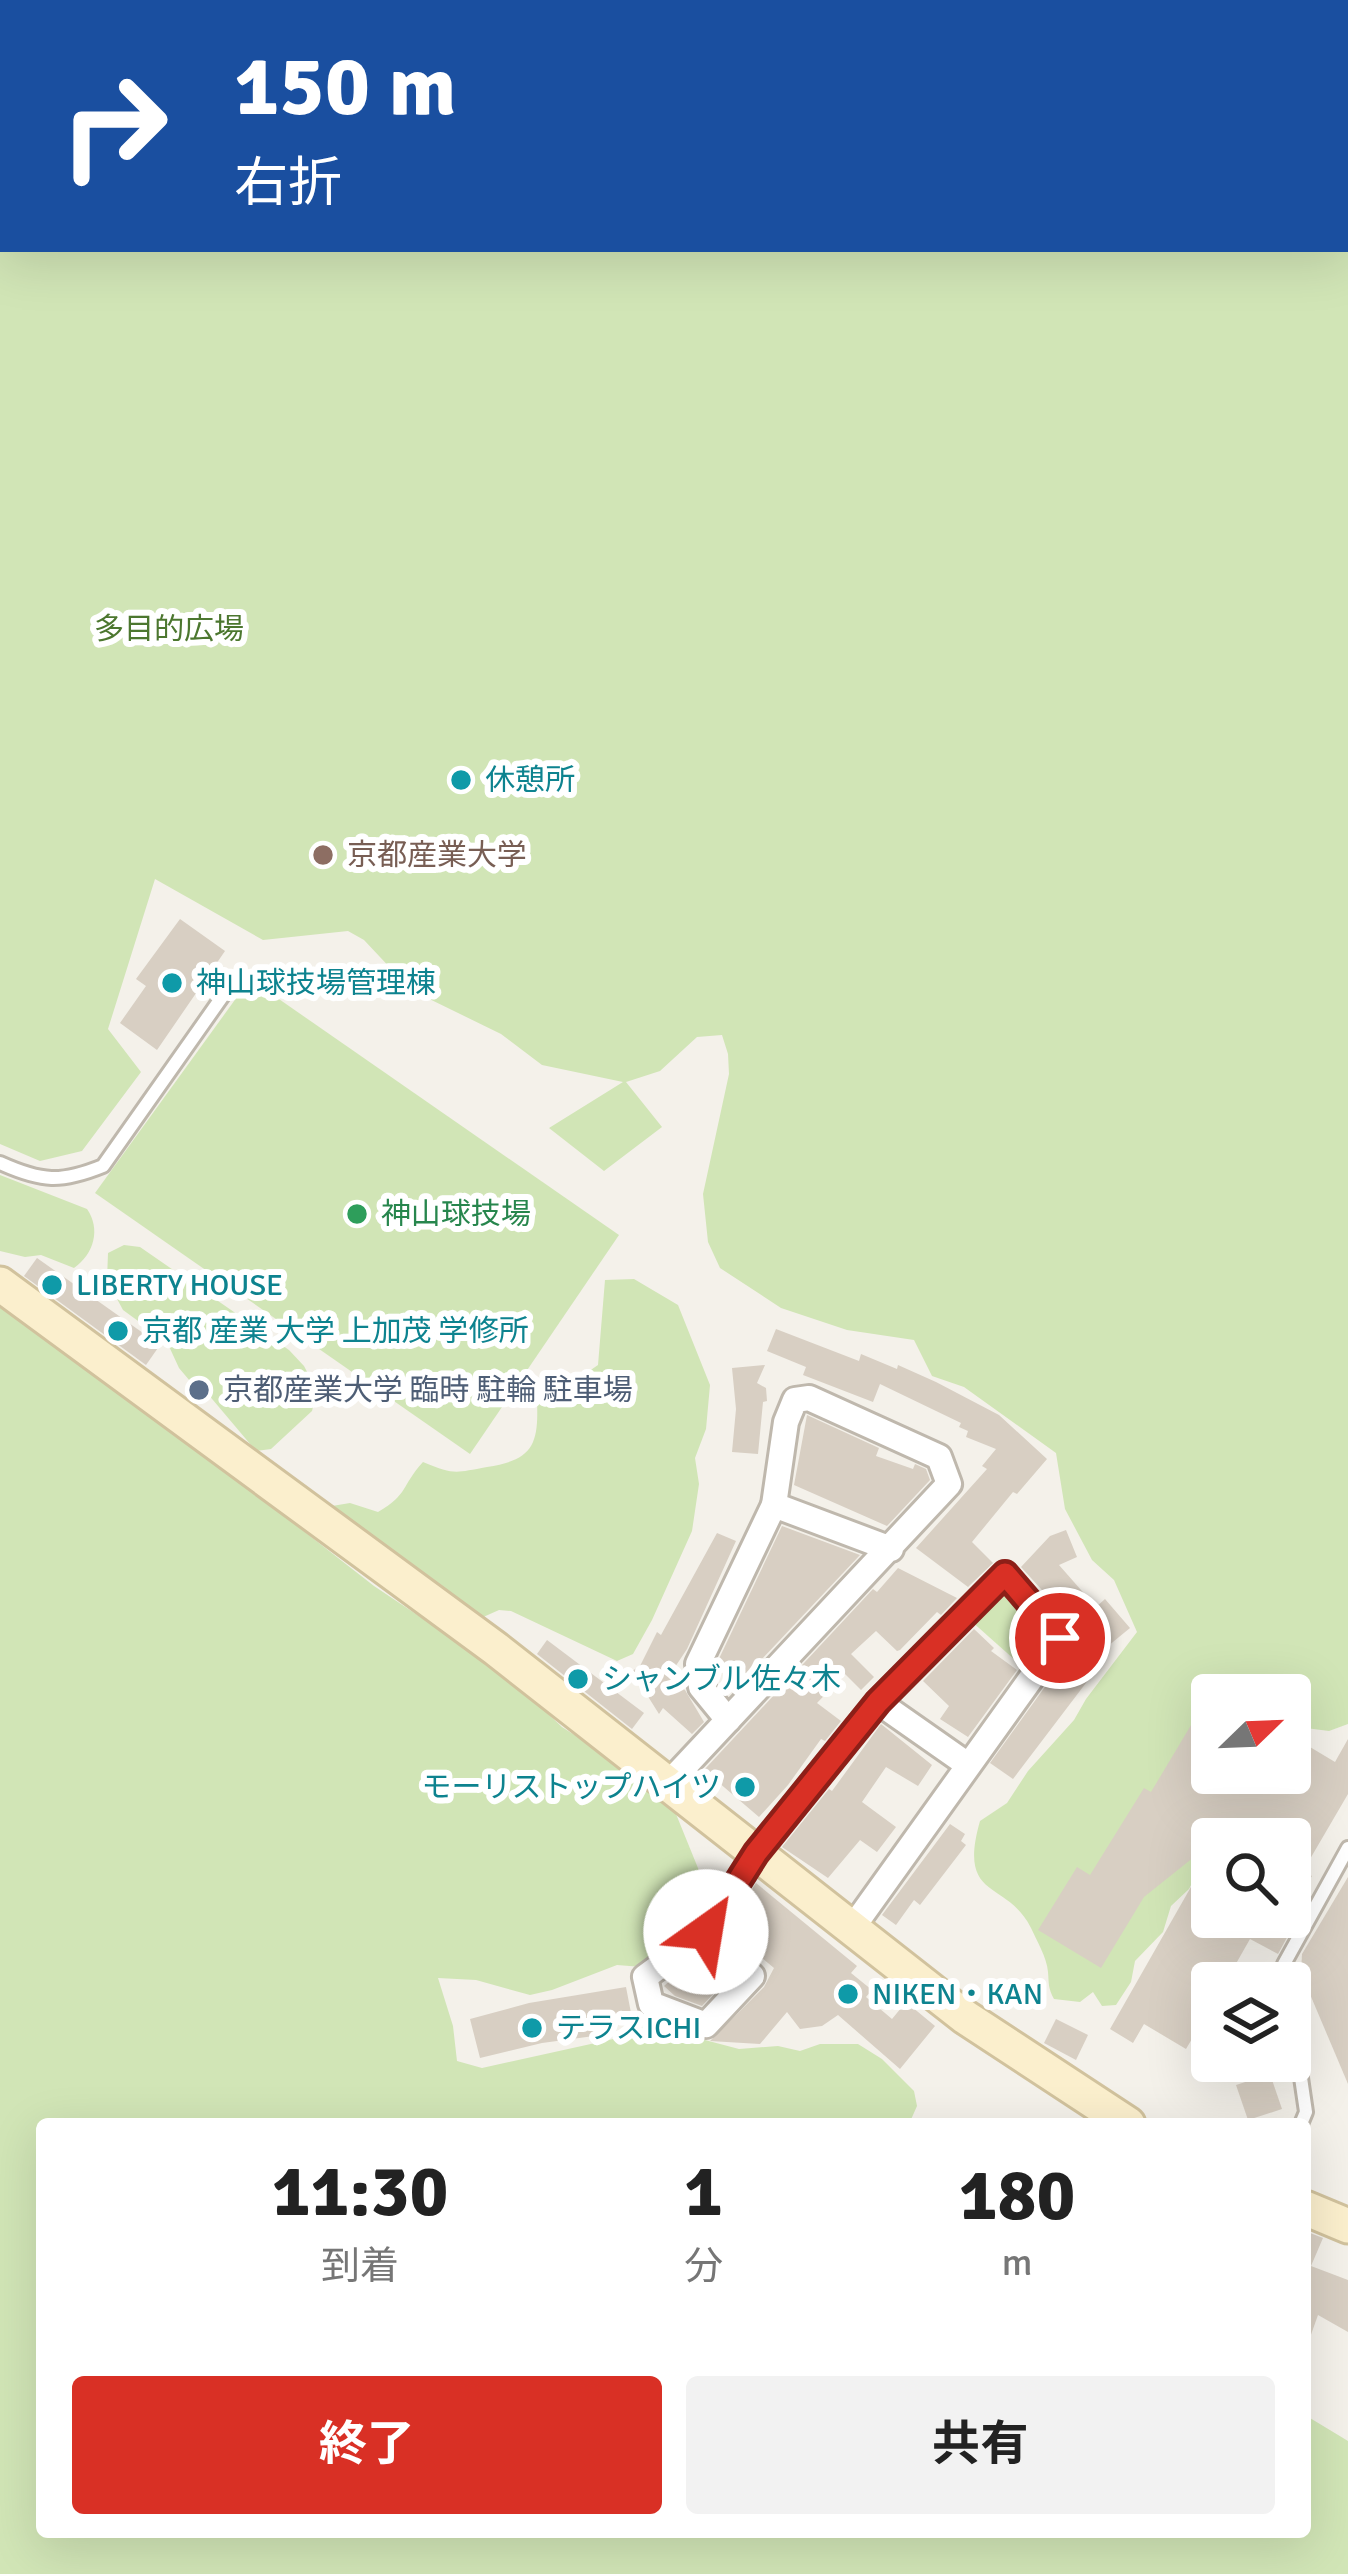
<!DOCTYPE html>
<html lang="ja">
<meta charset="utf-8">
<style>
:root{--surface:#fff;--page:#f2f2f2;--text:#222;--muted:#767676;--accent:#d93025}
body{margin:0;font-family:Signika,"Noto Sans JP",sans-serif;background:var(--page);color:var(--text);height:100vh;display:flex;flex-direction:column;font-size:45px;white-space:nowrap}
*{box-sizing:border-box;margin:0}
p{font-size:39px;color:var(--muted)}
.icon{flex:none;width:66px;height:66px;fill:none;stroke:currentColor;stroke-width:2;stroke-linecap:round;stroke-linejoin:round}
.map{position:relative;flex:1;overflow:hidden}
.panel{position:absolute;left:36px;top:2118px;width:1275px;height:420px;display:flex;flex-direction:column;background:var(--surface);border-radius:12px;box-shadow:0 12px 48px #0002}
.panel>*{flex:none}
.guide{position:absolute;left:0px;top:0px;width:1350px;height:252px;box-shadow:0 12px 48px #0002;background:#1a4fa0;color:#fff;overflow:hidden}
.needle{width:78px;rotate:67deg}
.buttons{position:absolute;left:1191px;top:1674px;display:grid;gap:24px}
.buttons a{display:grid;place-items:center;width:120px;height:120px;border-radius:12px;background:var(--surface);box-shadow:0 12px 48px #0002;font-size:60px}
.pin{position:absolute;display:grid;place-items:center;width:102px;height:102px;color:#fff;margin:-51px;border:6px solid #fff;border-radius:50%;box-shadow:0 3px 12px #0007}
.me{position:absolute;width:132px;margin:-66px;rotate:32deg;stroke-linejoin:round;filter:drop-shadow(0 0 9px #0008)}
.turn{display:flex;align-items:center;gap:42px;height:252px;padding:0 36px;font-size:54px}
.turn .icon{width:156px;height:156px;stroke-width:2.5}
.turn b{display:block;font-size:84px;line-height:102px}
.eta{display:flex;justify-content:space-evenly;align-items:center;height:204px;text-align:center}
.eta b{font-size:72px;font-weight:700;line-height:84px}
.primary-button{display:flex;gap:24px;margin-top:auto;padding:24px 36px}
.primary-button a{flex:1;height:138px;border-radius:12px;background:var(--accent);color:#fff;font-size:48px;font-weight:700;line-height:138px;text-align:center}
.primary-button a+a{background:var(--page);color:var(--text)}
.map>svg:first-child{display:block}
</style>
<div class="map">
<svg width="1348" height="2574" viewBox="0 0 1348 2574">
<rect width="100%" height="100%" fill="#f4f1ea"/>
<g fill="#d1e5b6">
<path d="M 0,0 L 1089,0 L 3,3 L 3,249 L 1347,249 L 1348,113 L 1348,1724 L 1329,1731 L 1290,1726 L 1290,1695 L 1212,1695 L 1212,1844 L 1189,1889 L 1171,1906 L 1163,1932 L 1135,1961 L 1131,1982 L 1116,2005 L 1102,2006 L 1093,1992 L 1080,2002 L 1054,1999 C 1048,1988 1049,1984 1048,1972 C 1047,1958 1037,1941 1031,1928 C 1007,1879 957,1902 980,1821 L 1007,1803 L 1028,1771 L 1074,1720 L 1086,1699 L 1137,1632 L 1114,1580 L 1092,1560 L 1065,1509 L 1056,1453 L 964,1387 L 932,1376 L 914,1340 L 847,1330 L 781,1308 L 720,1268 L 708,1242 L 703,1194 L 729,1074 L 728,1054 L 722,1035 L 697,1037 L 660,1071 L 626,1082 L 662,1127 L 604,1171 L 549,1128 L 623,1082 L 542,1065 L 501,1034 L 411,990 L 364,940 L 348,931 L 263,940 L 155,879 L 108,1029 L 141,1072 L 82,1151 L 40,1161 L 0,1144 Z"/>
<polygon points="250,979 619,1235 470,1454 95,1193"/>
<path d="M 0,1175 L 87,1209 C 101,1229 94,1254 74,1268 L 41,1255 L 25,1257 L 0,1251 Z"/>
<polygon points="124,1245 140,1247 289,1350 304,1366 317,1391 312,1411 271,1449 256,1451 202,1387 195,1387 179,1368 167,1342 123,1310 107,1280 108,1253"/>
<path d="M 634,1279 L 678,1305 L 710,1385 L 706,1429 L 695,1458 L 699,1484 L 692,1531 L 652,1620 L 633,1654 L 617,1661 L 511,1611 L 499,1610 L 481,1618 L 332,1506 L 350,1503 L 378,1512 C 409,1494 401,1486 423,1462 C 455,1475 454,1473 487,1467 C 531,1460 539,1447 537,1402 L 547,1390 L 569,1385 L 598,1365 L 605,1280 Z"/>
<path d="M 0,1304 L 31,1323 L 53,1346 L 246,1486 L 374,1586 L 507,1675 L 562,1727 L 632,1772 L 676,1814 L 713,1905 C 693,1929 665,1945 642,1967 L 617,1965 L 552,1990 L 530,1995 L 476,1980 L 438,1978 L 453,2026 L 457,2061 L 482,2068 L 618,2038 L 648,2025 L 739,2049 L 778,2046 L 800,2051 L 820,2044 L 858,2044 L 882,2059 L 914,2091 L 917,2106 L 909,2124 L 42,2124 L 42,2532 L 1305,2532 L 1305,2415 L 1348,2441 L 1348,2574 L 0,2574 Z"/>
<polygon points="998,1592 1008,1594 1043,1631 1043,1650 1026,1670 970,1620"/>
</g>
<g fill="#d8cfc3">
<polygon points="180,919 225,951 157,1050 120,1023 146,986 136,979"/>
<polygon points="37,1258 160,1345 146,1365 24,1276"/>
<polygon points="776,1329 859,1361 861,1354 897,1369 898,1365 936,1382 999,1415 1047,1459 1017,1494 1013,1492 972,1542 993,1563 968,1587 916,1548 987,1469 982,1466 996,1449 966,1437 968,1431 959,1427 961,1423 880,1384 873,1402 803,1375 806,1367 767,1351"/>
<polygon points="765,1365 757,1383 766,1388 767,1401 763,1402 758,1454 732,1452 736,1409 732,1368"/>
<polygon points="807,1415 879,1448 876,1456 913,1469 915,1464 926,1469 930,1480 887,1526 794,1485"/>
<polygon points="782,1526 860,1555 745,1677 716,1665"/>
<polygon points="1066,1530 1077,1557 1059,1565 1096,1607 1105,1599 1130,1628 1091,1660 1095,1663 1088,1672 1092,1675 1013,1779 990,1763 1073,1648 1080,1632 1021,1567 1050,1536"/>
<polygon points="717,1533 736,1541 687,1649 671,1673 678,1680 675,1685 685,1690 704,1722 692,1734 663,1708 659,1714 632,1671 640,1666 657,1632 661,1635"/>
<polygon points="898,1568 957,1598 941,1615 937,1612 900,1650 897,1651 876,1631 851,1654 874,1677 861,1690 845,1674 817,1703 841,1721 825,1741 821,1739 788,1785 759,1817 704,1770 873,1589 877,1592"/>
<polygon points="974,1629 994,1648 991,1651 1017,1670 968,1737 940,1719 949,1706 923,1681"/>
<polygon points="547,1640 644,1713 632,1729 537,1654"/>
<polygon points="1212,1690 1212,1773 1290,1773 1290,1735 1335,1762 1348,1739 1348,1794 1303,1871 1312,1876 1301,1893 1309,1897 1278,1954 1250,1939 1225,1983 1212,1983 1212,2005 1186,2049 1144,2024 1133,2043 1110,2029 1212,1850 1212,1917 1290,1917 1290,1839 1219,1837 1144,1897 1101,1968 1038,1930 1077,1867 1090,1875 1144,1788 1151,1792"/>
<polygon points="881,1724 932,1765 918,1786 886,1767 862,1802 896,1827 877,1852 860,1840 828,1878 782,1847 829,1789 832,1791"/>
<polygon points="950,1824 965,1834 961,1841 966,1845 920,1905 914,1900 896,1925 882,1915"/>
<polygon points="1348,1877 1348,2084 1301,1973 1302,1954"/>
<polygon points="756,1883 857,1966 851,1973 872,1990 866,1997 892,2019 906,2002 935,2026 900,2069 838,2015 822,2026 800,2029 787,2012 760,2044 710,2041 764,1987 774,1968 727,1929"/>
<polygon points="705,1954 729,1977 702,2006 675,1996 664,1986 682,1970 688,1974"/>
<polygon points="626,1987 631,2013 591,2021 594,2036 542,2043 480,2058 470,2019 529,2003"/>
<polygon points="1056,2019 1088,2035 1076,2060 1044,2043"/>
<polygon points="1270,2074 1282,2109 1248,2120 1236,2085"/>
<polygon points="1305,2231 1323,2238 1311,2266 1348,2280 1348,2332 1318,2315 1307,2346"/>
</g>
<g fill="none" stroke-linecap="round" stroke-linejoin="round">
<g stroke="#bfb8ad" stroke-width="18">
<g id="lane">
<path d="M 0,1163 C 42,1182 61,1183 103,1166 L 229,987"/>
<polyline points="1287,1983 1284,1964 1348,1848"/>
<polyline points="1290,2002 1306,2112 1301,2124"/>
</g>
</g>
<g stroke="#bfb8ad" stroke-width="30">
<g id="street">
<polyline points="1334,0 1340,3"/>
<polyline points="728,1720 701,1687 698,1664 774,1505"/>
<polyline points="668,1784 949,1484 939,1457 809,1398 795,1400 786,1422 774,1505 891,1549"/>
<polyline points="853,1927 1060,1638 1005,1574 878,1702 968,1765"/>
<polyline points="706,1932 752,1976 706,2025 651,2004 645,1977 706,1932 756,1853 878,1702"/>
</g>
</g>
<g stroke="#d1c29d" stroke-width="39">
<g id="secondary">
<polyline points="0,1284 496,1649 965,2017 1128,2124"/>
<polyline points="1305,2208 1348,2226"/>
</g>
</g>
<use href="#lane" stroke="#fff" stroke-width="12"/>
<use href="#street" stroke="#fff" stroke-width="24"/>
<use href="#secondary" stroke="#fbefcd" stroke-width="33"/>
</g>
<g fill="none" stroke-linecap="round" stroke-linejoin="round">
<g stroke="#8d1f18" stroke-width="30">
<polyline id="route" points="706,1932 756,1853 878,1702 1005,1574 1060,1638"/>
</g>
<use href="#route" stroke="#d93025" stroke-width="21"/>
</g>
<g fill="#0f9aa8" stroke="#fff" stroke-width="4.5">
<circle cx="461" cy="780" r="12"/>
<circle cx="172" cy="983" r="12"/>
<circle cx="52" cy="1285" r="12"/>
<circle cx="118" cy="1331" r="12"/>
<circle cx="578" cy="1679" r="12"/>
<circle cx="745" cy="1787" r="12"/>
<circle cx="848" cy="1994" r="12"/>
<circle cx="532" cy="2028" r="12"/>
</g>
<circle fill="#8d6e63" stroke="#fff" stroke-width="4.5" cx="323" cy="855" r="12"/>
<circle fill="#2e9e5b" stroke="#fff" stroke-width="4.5" cx="357" cy="1214" r="12"/>
<circle fill="#5c6f8a" stroke="#fff" stroke-width="4.5" cx="199" cy="1390" r="12"/>
<g text-anchor="middle" dominant-baseline="central" stroke-width="12" stroke-linejoin="round" paint-order="stroke">
<g font-size="30" fill="#4c772f" stroke="#fff">
<text x="169" y="629">多目的広場</text>
</g>
<g font-size="30" fill="#0d838f" stroke="#fff" text-anchor="start">
<text x="485" y="780">休憩所</text>
<text x="196" y="983">神山球技場管理棟</text>
<text x="76" y="1285">LIBERTY HOUSE</text>
<text x="142" y="1331">京都 産業 大学 上加茂 学修所</text>
<text x="602" y="1679">シャンブル佐々木</text>
<text x="721" y="1787" text-anchor="end">モーリストップハイツ</text>
<text x="872" y="1994">NIKEN・KAN</text>
<text x="556" y="2028">テラスICHI</text>
</g>
<g font-size="30" fill="#785e54" stroke="#fff" text-anchor="start">
<text x="347" y="855">京都産業大学</text>
</g>
<g font-size="30" fill="#27864d" stroke="#fff" text-anchor="start">
<text x="381" y="1214">神山球技場</text>
</g>
<g font-size="30" fill="#4e5e75" stroke="#fff" text-anchor="start">
<text x="223" y="1390">京都産業大学 臨時 駐輪 駐車場</text>
</g>
</g>
</svg>
<div class="buttons">
<a><svg class="needle" viewBox="-14 -14 28 28"><path d="M0-13l5 13h-10z" fill="#e53935"/><path d="M0 13l5-13h-10z" fill="#767676"/></svg></a>
<a><svg class="icon" aria-label="search" viewBox="0 0 24 24"><circle cx="10" cy="10" r="6"/><path d="M15 15l6 6"/></svg></a>
<a><svg class="icon" aria-label="layers" viewBox="0 0 24 24"><path d="M12 4l9 5-9 5-9-5zM3 14l9 5 9-5"/></svg></a>
</div>
<div class="pin" style="left:1060px;top:1638px;background:#d93025"><svg class="icon" aria-label="arrive" viewBox="0 0 24 24"><path d="M6 21V4h12l-3 4 3 4H6"/></svg></div>
<svg class="me" style="left:706px;top:1932px" viewBox="-20 -20 40 40"><circle r="19" fill="#fff"/><path d="M0-13L10 11 0 6-10 11z" fill="#d93025"/></svg>
<div class="guide">
<div class="turn"><svg class="icon" aria-label="right" viewBox="0 0 24 24"><path d="M7 20v-9h11M14 6l5 5-5 5"/></svg><div><b>150 m</b>右折</div></div>
</div>
<section class="panel">
<div class="eta">
<div><b>11:30</b><p>到着</p></div>
<div><b>1</b><p>分</p></div>
<div><b>180</b><p>m</p></div>
</div>
<div class="primary-button"><a>終了</a><a>共有</a></div>
</section>
</div>
